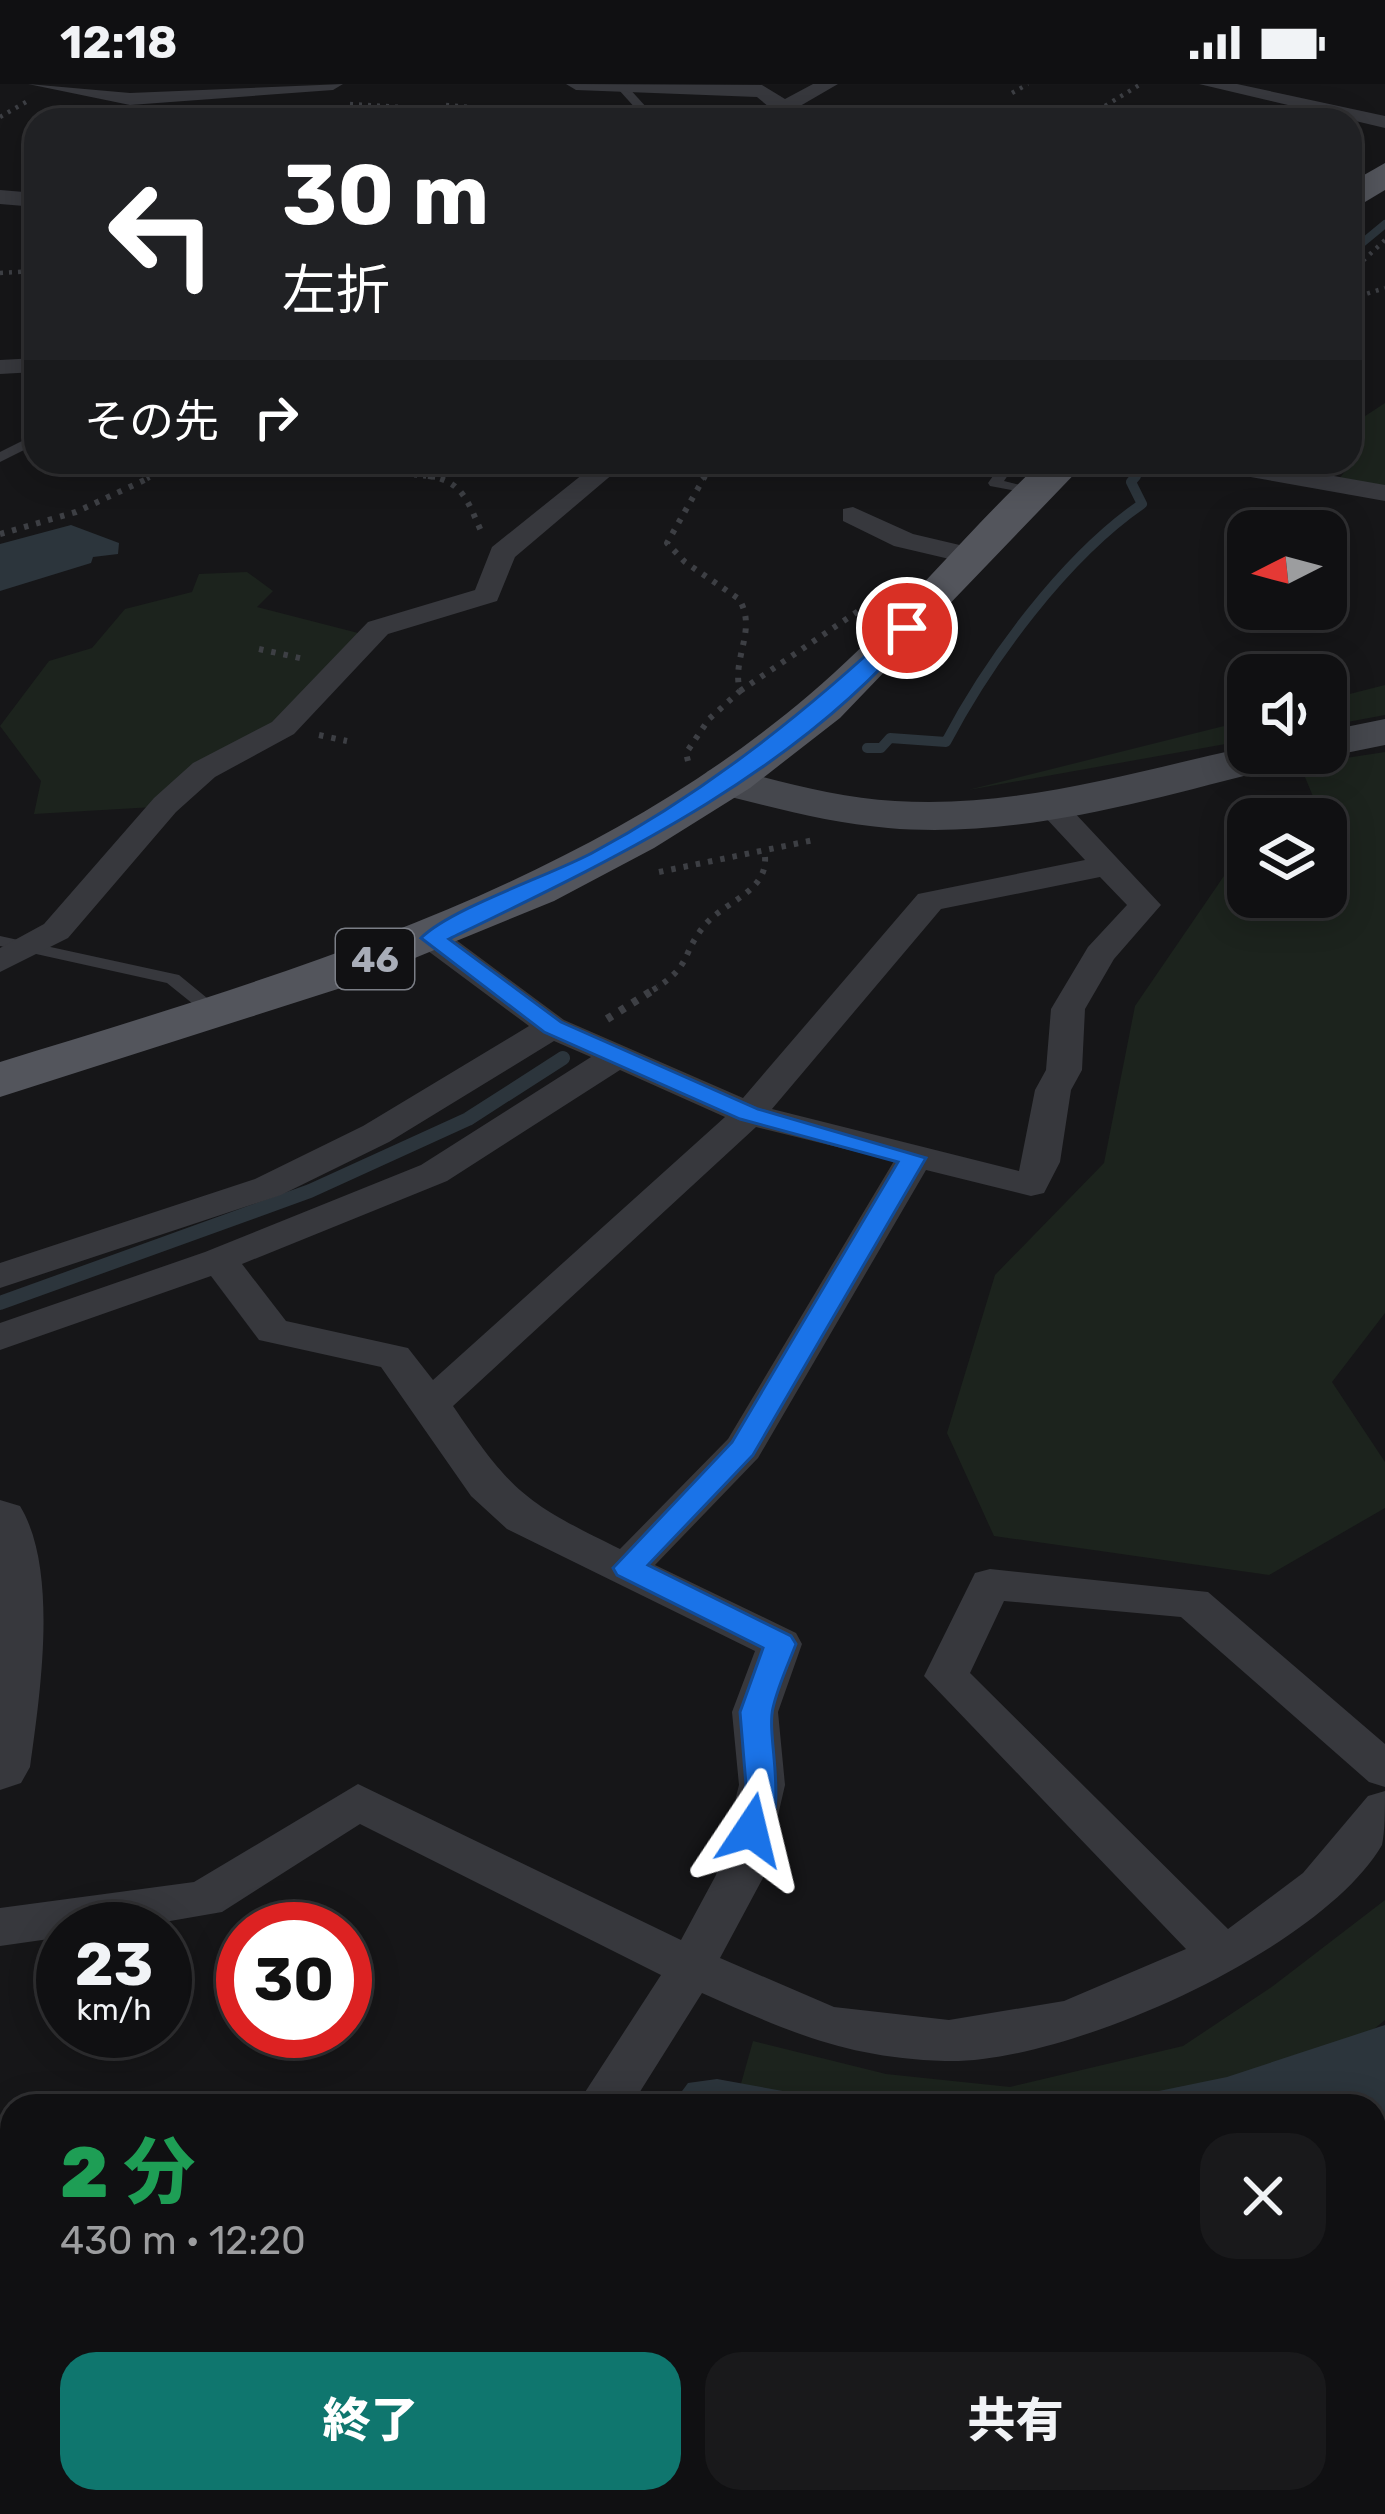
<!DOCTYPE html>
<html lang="ja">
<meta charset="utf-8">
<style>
:root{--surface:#101012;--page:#19191b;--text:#f1f3f6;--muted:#9c9d9f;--line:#303032;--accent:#0f766e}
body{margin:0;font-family:Rubik,"Noto Sans JP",sans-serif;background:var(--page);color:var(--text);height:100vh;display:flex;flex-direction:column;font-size:45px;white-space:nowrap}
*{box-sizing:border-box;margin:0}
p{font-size:39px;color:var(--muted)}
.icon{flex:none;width:66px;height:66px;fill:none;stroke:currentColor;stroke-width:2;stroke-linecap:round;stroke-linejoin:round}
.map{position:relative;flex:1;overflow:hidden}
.panel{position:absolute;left:0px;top:2010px;width:1386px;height:420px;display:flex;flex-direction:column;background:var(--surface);border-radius:36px 36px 0 0;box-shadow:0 6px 30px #0003,0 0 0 3px var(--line)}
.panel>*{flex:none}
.banner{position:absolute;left:24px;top:24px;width:1338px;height:366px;border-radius:36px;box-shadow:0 6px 30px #0003,0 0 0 3px var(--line);background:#202124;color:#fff;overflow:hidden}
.needle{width:78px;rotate:264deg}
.tools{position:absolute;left:1227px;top:426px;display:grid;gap:24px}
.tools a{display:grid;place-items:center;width:120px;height:120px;border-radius:24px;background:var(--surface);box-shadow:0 6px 30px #0003,0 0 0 3px var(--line);font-size:60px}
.speed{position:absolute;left:36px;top:1818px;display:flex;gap:24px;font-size:60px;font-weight:700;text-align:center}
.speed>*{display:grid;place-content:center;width:156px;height:156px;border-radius:50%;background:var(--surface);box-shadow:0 6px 30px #0003,0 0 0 3px var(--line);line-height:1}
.speed small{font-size:30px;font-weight:400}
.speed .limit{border:18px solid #d22;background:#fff;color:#111}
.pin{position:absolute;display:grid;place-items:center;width:102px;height:102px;color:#fff;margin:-51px;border:6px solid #fff;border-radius:50%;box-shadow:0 3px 12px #0007}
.me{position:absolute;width:132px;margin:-66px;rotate:10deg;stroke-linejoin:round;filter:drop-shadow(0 0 9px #0008)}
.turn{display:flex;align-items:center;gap:42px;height:252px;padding:0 60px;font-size:54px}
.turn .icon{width:156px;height:156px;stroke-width:2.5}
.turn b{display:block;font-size:84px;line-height:102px}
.then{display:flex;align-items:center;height:114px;padding:0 60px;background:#0003;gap:24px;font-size:45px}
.round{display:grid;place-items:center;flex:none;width:126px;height:126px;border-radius:36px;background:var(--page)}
.headline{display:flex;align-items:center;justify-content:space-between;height:204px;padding:0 60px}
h1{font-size:72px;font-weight:800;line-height:90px;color:#1e9e55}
.action{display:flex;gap:24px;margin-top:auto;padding:24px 60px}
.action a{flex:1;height:138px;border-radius:36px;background:var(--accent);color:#fff;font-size:48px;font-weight:800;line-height:138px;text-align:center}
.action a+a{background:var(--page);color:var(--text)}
.status{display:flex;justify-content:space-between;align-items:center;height:84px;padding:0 60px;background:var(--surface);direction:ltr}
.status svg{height:33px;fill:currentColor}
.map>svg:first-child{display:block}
</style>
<div class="status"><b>12:18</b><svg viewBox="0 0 49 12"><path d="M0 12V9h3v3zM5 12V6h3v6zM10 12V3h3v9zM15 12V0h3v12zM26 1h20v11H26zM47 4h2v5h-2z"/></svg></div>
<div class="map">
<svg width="1385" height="2430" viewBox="0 0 1385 2430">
<rect width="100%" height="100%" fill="#161618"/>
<g fill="#1c231d">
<polygon points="1385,319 1385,412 1335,400 1361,367 1350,342"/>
<polygon points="247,488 273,507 257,523 362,550 304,637 154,723 34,730 41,697 0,642 49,577 92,564 125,525 192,508 199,490"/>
<polygon points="1385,601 1385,631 1326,642 1326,616"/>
<polygon points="1248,636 1248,656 968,706"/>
<polygon points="1385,668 1385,1229 1332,1298 1385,1378 1385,1424 1269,1491 994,1452 947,1349 995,1191 1104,1079 1135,922 1226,789 1248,785 1248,813 1326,813 1326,771 1336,768 1300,681"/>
<polygon points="1385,1816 1385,1936 1306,2001 1164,2022 735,2021 753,1957 886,1990 1010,2003 1183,1962 1273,1902"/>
</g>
<g fill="#2c353c">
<polygon points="71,441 119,459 118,470 93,473 91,479 0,507 0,460"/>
<polygon points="1385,1941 1385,2430 920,2430 911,2418 1374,2418 1374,2022 1086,2022 1227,1993"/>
<polygon points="717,1995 865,2022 671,2022 688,1999"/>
</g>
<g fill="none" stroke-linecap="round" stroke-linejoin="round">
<g stroke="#2c353c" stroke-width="8">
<polyline points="1350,169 1385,140"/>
<polyline points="1133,395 1147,378"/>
</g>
<path stroke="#2c353c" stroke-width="10" d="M 867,664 L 881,664 L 890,654 L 946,658 C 989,576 1065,473 1142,420 L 1131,398 L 1136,392"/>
<polyline stroke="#2c353c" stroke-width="14" points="0,1219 310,1107 468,1035 563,974"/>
<g stroke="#3d3f44" stroke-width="4.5" stroke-dasharray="3 6" stroke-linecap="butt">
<polyline points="1012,9 1028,0"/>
<polyline points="350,20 401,23"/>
<polyline points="446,21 529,28 529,36"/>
<polyline points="0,33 26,18"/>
<polyline points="1082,36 1141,0"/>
<polyline points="0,189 36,187"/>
<polyline points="1350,189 1385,156"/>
<polyline points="1350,215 1385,204"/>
<polyline points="1350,364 1358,342"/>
<polyline points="298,378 448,395"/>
<polyline points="147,395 151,393"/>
<polyline points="702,395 721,378"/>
</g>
<g stroke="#3d3f44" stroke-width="6" stroke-dasharray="4.5 8" stroke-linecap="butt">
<path d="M 428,392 C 462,396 468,418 481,447"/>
<polyline points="0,450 76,428 151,393"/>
<polyline points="259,565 304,575"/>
<polyline points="740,607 873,517"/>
<polyline points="319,651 347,657"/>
<path d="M 688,677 L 686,669 L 709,635 L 740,607 C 731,574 758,546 739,515 L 685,478 L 667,459 L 705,392"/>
<polyline points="659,788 814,756"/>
<path d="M 653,906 C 693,881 680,872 704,842 C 725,816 773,807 764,766"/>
</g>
<polyline stroke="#3d3f44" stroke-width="8" stroke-dasharray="6 9" stroke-linecap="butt" points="607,935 658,903"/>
<polyline stroke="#3d3f44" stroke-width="9" stroke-dasharray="8 12" stroke-linecap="butt" points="864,2418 872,2430"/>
<g fill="#37383d" fill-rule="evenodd">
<polygon points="619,2 627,2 658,36 646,36 619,6"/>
<polygon points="419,23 429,25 425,36 413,36"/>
<polygon points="36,350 36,360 0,378 0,368"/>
<polygon points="158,378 181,378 182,380 175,384"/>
<polygon points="1003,378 1017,378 1004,397 1037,405 1037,411 990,402 988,399"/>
<polygon points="0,852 179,891 224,928 215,934 208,932 167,899 0,862"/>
</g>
<g fill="#37383d" fill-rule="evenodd">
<polygon points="28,0 130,9 343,0 333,6 130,21"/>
<polygon points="566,0 762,1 785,15 813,0 838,0 776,36 750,36 769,23 757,13 576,6"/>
<polygon points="1199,0 1237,0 1385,32 1385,44"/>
<polygon points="0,106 36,109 36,123 0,120"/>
<polygon points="36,274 36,288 0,290 0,276"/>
<polygon points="598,378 627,378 515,473 497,517 388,550 294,650 215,693 176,728 68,854 0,888 0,864 44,840 154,714 193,679 272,638 368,538 475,506 492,463"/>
<polygon points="1198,378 1255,378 1385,401 1385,417 1211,386"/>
<polygon points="853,423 913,450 985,467 989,473 975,481 894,462 843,437 843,425"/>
<path d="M 1046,708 L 1057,710 L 1161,821 L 1114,875 L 1085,925 L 1082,986 L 1071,1006 L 1060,1078 L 1044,1109 L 1031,1112 L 926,1086 L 758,1374 L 655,1481 L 796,1549 L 802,1560 L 778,1628 L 785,1701 L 764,1792 L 720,1874 L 834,1923 L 949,1936 L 1064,1917 L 1186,1865 L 924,1592 L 975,1489 L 990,1485 L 1208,1508 L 1385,1660 L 1385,1703 L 1369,1698 L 1181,1533 L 1004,1517 L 970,1589 L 1228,1845 L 1303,1789 L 1368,1712 L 1385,1707 C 1385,1723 1385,1748 1382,1761 C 1321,1866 1065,1981 945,1977 C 847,1974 789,1948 702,1909 L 631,2022 L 576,2022 L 661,1891 L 360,1740 L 222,1828 L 124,1845 L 63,1845 L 63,1853 L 0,1862 L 0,1824 L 194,1798 L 358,1700 L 681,1856 L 716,1791 L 739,1701 L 732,1628 L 755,1567 L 507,1445 L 471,1412 L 381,1283 L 259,1256 L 211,1192 L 0,1266 L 0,1239 L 205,1168 L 421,1081 L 591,973 L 554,957 L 389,1058 L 281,1111 L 0,1204 L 0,1179 L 255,1095 L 363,1042 L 529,942 L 420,861 L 415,854 L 432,844 L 444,847 L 564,936 L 743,1014 L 918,810 L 1085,776 L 1030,717 ZM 1100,793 L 1127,821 L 1088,863 L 1051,925 L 1046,986 L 1035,1006 L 1019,1087 L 772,1025 L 941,825 ZM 620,986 L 725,1033 L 433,1296 L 408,1264 L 286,1237 L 242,1180 L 447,1097 ZM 756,1043 L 894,1077 L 728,1355 L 620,1465 C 526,1419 512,1409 453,1322 Z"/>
<polygon points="133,2418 208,2418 202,2430 128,2430"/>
</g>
<path fill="#37383d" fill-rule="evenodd" d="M 0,1416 L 20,1422 C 59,1486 40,1611 30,1683 L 21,1699 L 0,1706 Z"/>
<g fill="#45474d" fill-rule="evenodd">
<polygon points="1385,635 1385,661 1326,673 1310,669 1326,669 1326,647"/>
<path d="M 1248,663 L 1248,669 L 1303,669 L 1297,678 C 1166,711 1024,756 888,744 C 827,739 767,722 708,707 L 701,697 L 708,687 L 724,683 C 780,697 837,714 895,717 C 1015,725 1132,688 1248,663 Z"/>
</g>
<g fill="#53555c" fill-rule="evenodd">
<polygon points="1385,79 1385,106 1350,127 1350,99"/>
<path d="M 1041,378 L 1086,378 L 840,634 L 750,704 L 654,764 L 554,817 L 344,903 L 0,1013 L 0,978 C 282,891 580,806 809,611 C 893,540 961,453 1041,378 Z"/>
</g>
</g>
<path fill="#1a73e8" stroke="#114b97" stroke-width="3" d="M 900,540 L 917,544 C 797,689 614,775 449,855 L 561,938 L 758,1025 L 926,1074 L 753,1371 L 648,1481 L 791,1552 L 796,1560 C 788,1581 778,1602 773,1624 C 765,1657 796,1744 751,1759 L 734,1746 L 746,1701 L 740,1628 L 763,1564 L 617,1491 L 613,1484 L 732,1358 L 898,1078 L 740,1035 L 544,948 L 421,854 C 451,824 549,792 592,769 C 706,708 806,628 900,540 Z"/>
<g text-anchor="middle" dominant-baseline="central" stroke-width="12" stroke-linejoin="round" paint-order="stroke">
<rect fill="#111113" stroke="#7b7e86" stroke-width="3" x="336" y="845" width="78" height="60" rx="9"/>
<g font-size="36" font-weight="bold" fill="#a8adb8">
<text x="375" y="875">46</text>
</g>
</g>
</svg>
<div class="tools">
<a><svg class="needle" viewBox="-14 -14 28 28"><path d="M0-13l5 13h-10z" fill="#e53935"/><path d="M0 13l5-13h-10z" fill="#9c9d9f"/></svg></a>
<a><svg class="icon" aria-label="sound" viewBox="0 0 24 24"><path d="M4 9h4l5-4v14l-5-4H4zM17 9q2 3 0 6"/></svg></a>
<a><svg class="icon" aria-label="layers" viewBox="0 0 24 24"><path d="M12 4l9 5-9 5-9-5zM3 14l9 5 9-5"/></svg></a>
</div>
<div class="speed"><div>23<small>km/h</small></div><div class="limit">30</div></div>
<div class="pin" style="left:907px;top:544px;background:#d93025"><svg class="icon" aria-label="arrive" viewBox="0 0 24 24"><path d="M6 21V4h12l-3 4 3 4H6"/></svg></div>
<svg class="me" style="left:751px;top:1746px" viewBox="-20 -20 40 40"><path d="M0-17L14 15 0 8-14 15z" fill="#1a73e8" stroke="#fff" stroke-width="4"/></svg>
<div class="banner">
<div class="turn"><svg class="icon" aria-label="left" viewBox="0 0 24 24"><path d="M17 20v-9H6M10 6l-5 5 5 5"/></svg><div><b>30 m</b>左折</div></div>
<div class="then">その先<svg class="icon" aria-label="right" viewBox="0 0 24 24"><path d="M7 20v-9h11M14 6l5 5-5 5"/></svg></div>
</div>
<section class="panel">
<div class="headline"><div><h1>2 分</h1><p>430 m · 12:20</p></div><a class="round"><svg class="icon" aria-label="close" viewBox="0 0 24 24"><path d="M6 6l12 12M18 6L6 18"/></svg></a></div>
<div class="action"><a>終了</a><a>共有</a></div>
</section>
</div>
